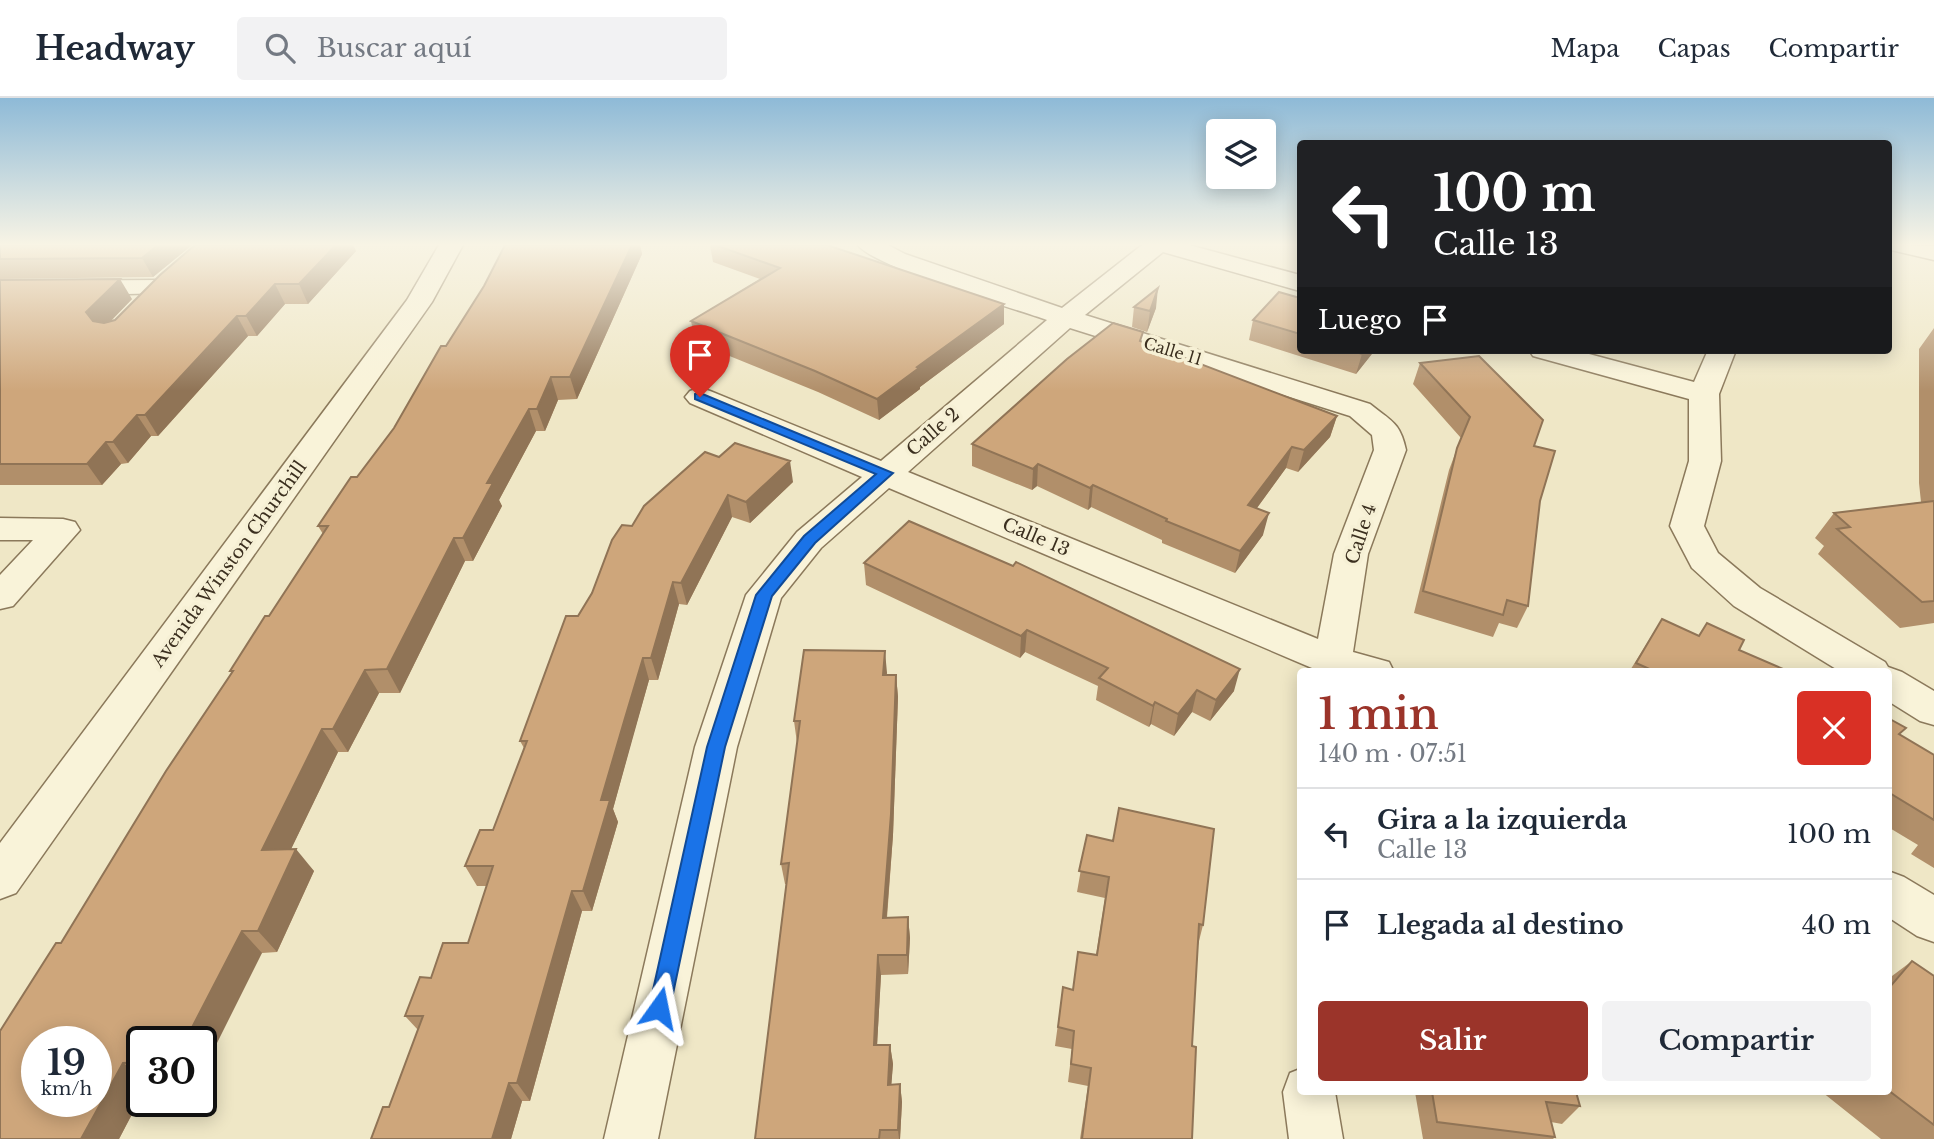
<!DOCTYPE html>
<html lang="es">
<meta charset="utf-8">
<style>
:root{--surface:#fff;--page:#f2f2f3;--text:#1f2937;--muted:#747a83;--line:#e0e1e3;--accent:#9b342a}
body{margin:0;font-family:"Libre Baskerville",serif;background:var(--page);color:var(--text);height:100vh;display:flex;flex-direction:column;font-size:26px;white-space:nowrap}
*{box-sizing:border-box;margin:0}
p{font-size:23px;color:var(--muted)}
.icon{flex:none;width:38px;height:38px;fill:none;stroke:currentColor;stroke-width:2;stroke-linecap:round;stroke-linejoin:round}
.map{position:relative;flex:1;overflow:hidden}
.details{position:absolute;left:1297px;top:570px;width:595px;height:427px;display:flex;flex-direction:column;background:var(--surface);border-radius:7px;box-shadow:0 4px 18px #0003}
.details>*{flex:none}
.top-card{position:absolute;left:1297px;top:42px;width:595px;height:214px;border-radius:7px;box-shadow:0 4px 18px #0003;background:#202124;color:#fff;overflow:hidden}
.tools{position:absolute;left:1206px;top:21px;display:grid;gap:14px}
.tools a{display:grid;place-items:center;width:70px;height:70px;border-radius:7px;background:var(--surface);box-shadow:0 4px 18px #0003;font-size:35px}
.speed{position:absolute;left:21px;top:928px;display:flex;gap:14px;font-size:35px;font-weight:700;text-align:center}
.speed>*{display:grid;place-content:center;width:91px;height:91px;border-radius:50%;background:var(--surface);box-shadow:0 4px 18px #0003;line-height:1}
.speed small{font-size:18px;font-weight:400}
.speed .limit{border:4px solid #111;border-radius:10px;background:#fff;color:#111}
.pin{position:absolute;display:grid;place-items:center;width:60px;height:60px;color:#fff;margin:-72px -30px;border-radius:50% 50% 50% 0;rotate:-45deg;box-shadow:0 0 7px #0007}
.pin .icon{rotate:45deg}
.me{position:absolute;width:77px;margin:-38px;rotate:12deg;stroke-linejoin:round;filter:drop-shadow(0 0 5px #0008)}
.turn{display:flex;align-items:center;gap:24px;height:147px;padding:0 21px;font-size:32px}
.turn .icon{width:91px;height:91px;stroke-width:2.5}
.turn b{display:block;font-size:49px;line-height:60px}
.then{display:flex;align-items:center;height:66px;padding:0 21px;background:#0003;gap:14px;font-size:26px}
.round{display:grid;place-items:center;flex:none;width:74px;height:74px;border-radius:7px;background:var(--page)}
.head{display:flex;align-items:center;justify-content:space-between;height:119px;padding:0 21px}
h1{font-size:42px;font-weight:600;line-height:52px;color:var(--accent)}
.cta{display:flex;gap:14px;margin-top:auto;padding:14px 21px}
.cta a{flex:1;height:80px;border-radius:7px;background:var(--accent);color:#fff;font-size:28px;font-weight:600;line-height:80px;text-align:center}
.cta a+a{background:var(--page);color:var(--text)}
ul{padding:0;list-style:none}
li{display:flex;align-items:center;gap:21px;height:91px;padding:0 21px;border-top:2px solid var(--line)}
li div{flex:1}
li b{display:block;font-size:26px}
li em{font-style:normal}
header{display:flex;align-items:center;gap:42px;box-sizing:border-box;height:98px;padding:0 35px;background:var(--surface);border-bottom:2px solid var(--line)}
header strong{font-size:33px}
nav{display:flex;gap:38px;margin-inline-start:auto;font-size:24px}
.search{width:490px;height:63px;background:var(--page);display:flex;align-items:center;gap:18px;box-sizing:border-box;padding:0 24px;border-radius:7px;color:var(--muted);font-size:26px}
.map>svg:first-child{display:block}
</style>
<header>
<strong>Headway</strong>
<div class="search"><svg class="icon" aria-label="search" viewBox="0 0 24 24"><circle cx="10" cy="10" r="6"/><path d="M15 15l6 6"/></svg>Buscar aquí</div>
<nav><a>Mapa</a><a>Capas</a><a>Compartir</a></nav>
</header>
<div class="map">
<svg width="1934" height="1041" viewBox="0 0 1934 1041">
<rect width="100%" height="100%" fill="#efe7c6"/>
<g fill="none" stroke-linecap="round" stroke-linejoin="round">
<g stroke="#8b795b" stroke-width="3">
<g id="street">
<polygon points="439,147 463,147 432,204 16,795 0,801 0,745 407,202"/>
<path d="M 858,147 L 888,147 L 905,156 L 1062,210 L 1142,147 L 1189,147 L 1300,177 L 1300,193 L 1163,154 L 1085,217 L 1370,306 C 1391,323 1400,324 1406,352 L 1368,456 L 1353,554 L 1389,564 L 1394,574 L 1312,574 L 1312,570 L 889,390 L 821,450 L 781,500 L 737,649 L 658,1041 L 604,1041 L 695,649 L 746,497 L 797,434 L 862,379 L 690,305 L 685,299 L 690,293 L 700,290 L 710,293 L 881,363 L 1047,222 C 1015,211 872,168 858,147 ZM 1070,230 L 1350,318 L 1372,337 L 1374,352 L 1334,456 L 1318,541 L 908,374 Z"/>
<polygon points="1888,147 1934,148 1934,162 1891,152"/>
<polygon points="160,182 169,185 173,190 169,195 0,199 0,183"/>
<polygon points="1529,252 1574,252 1694,284 1708,252 1736,252 1719,296 1721,363 1704,428 1718,455 1760,490 1885,564 1888,569 1902,574 1934,593 1934,627 1920,623 1888,603 1888,574 1841,574 1734,508 1692,470 1670,428 1689,363 1689,301 1533,258"/>
<polygon points="0,420 63,421 75,424 80,432 13,508 0,511 0,477 33,442 0,442"/>
<polygon points="1888,773 1904,779 1934,797 1934,844 1917,838 1888,819"/>
<polygon points="1300,971 1300,994 1335,994 1343,1041 1289,1041 1283,994 1290,975"/>
</g>
</g>
<use href="#street" fill="#f9f3d9" fill-rule="evenodd"/>
</g>
<g fill="#b18f6a">
<polygon points="0,147 192,147 153,179 0,181"/>
<polygon points="195,147 353,147 356,153 308,206 285,206 257,238 248,238 158,338 151,338 128,365 121,366 102,387 0,387 0,182 132,201 110,224 115,222"/>
<polygon points="505,147 640,147 642,156 577,301 558,302 545,333 536,333 499,402 502,408 473,463 465,463 400,595 379,595 348,654 338,654 291,751 314,773 277,854 262,855 142,943 142,997 119,1041 61,845 232,575 230,573 269,518 323,436 318,428 357,379 394,330 484,188"/>
<polygon points="710,147 827,147 1004,226 920,289 920,291 879,322 818,294 695,244 691,223 760,181 713,164"/>
<polygon points="1300,200 1300,252 1375,252 1356,276 1249,242 1253,222"/>
<polygon points="1134,209 1156,210 1147,234 1132,229"/>
<polygon points="1934,230 1934,525 1900,530 1818,456 1824,448 1815,440 1834,415 1921,404 1919,385 1919,251"/>
<polygon points="1141,244 1337,318 1330,339 1298,374 1286,370 1257,410 1263,437 1235,475 1162,445 1162,442 1091,409 1088,412 1037,388 1032,392 972,368 972,346"/>
<polygon points="1420,265 1534,348 1540,403 1528,508 1517,530 1499,525 1493,539 1414,515 1449,372 1461,340 1413,286"/>
<polygon points="793,384 750,425 732,419 687,507 679,506 658,582 649,582 632,641 613,711 618,724 592,813 582,813 530,1003 522,1003 511,1041 371,1041 389,1009 418,932 405,918 431,880 468,845 487,788 477,788 465,768 493,732 524,650 520,643 578,518 644,408"/>
<polygon points="864,465 1234,593 1210,623 1192,614 1174,638 1151,626 1149,629 1096,602 1098,588 1025,554 1020,560 866,487"/>
<polygon points="1662,521 1698,538 1707,525 1739,552 1790,574 1629,574"/>
<polygon points="886,577 896,577 898,599 893,737 887,820 908,819 910,840 908,876 881,877 877,947 890,947 893,966 891,987 900,986 902,1004 900,1041 755,1041 786,786 785,786 781,766 797,645 794,623"/>
<polygon points="1888,620 1899,636 1934,657 1934,770 1911,756 1918,747 1888,729"/>
<polygon points="1087,737 1203,827 1198,847 1192,948 1192,1041 1080,1041 1088,988 1068,984 1072,951 1055,948 1063,889 1073,892 1096,857 1105,800 1077,794"/>
<polygon points="1912,863 1934,878 1934,1041 1881,1041 1822,994 1888,994 1888,881"/>
<polygon points="1415,994 1576,994 1580,1008 1562,1026 1551,1024 1555,1039 1553,1041 1423,1041"/>
</g>
<g fill="#907456">
<polygon points="158,147 192,147 153,179 142,160"/>
<polygon points="336,147 353,147 356,153 308,206 299,186"/>
<polygon points="632,147 640,147 642,156 577,301 570,279"/>
<polygon points="120,181 132,201 99,235 86,214"/>
<polygon points="275,186 285,206 257,238 246,218"/>
<polygon points="1158,190 1156,210 1147,234 1150,213"/>
<polygon points="1004,206 1004,226 920,289 920,291 879,322 877,301 917,269"/>
<polygon points="237,218 248,238 158,338 145,317"/>
<polygon points="1365,252 1375,252 1356,276 1362,256"/>
<polygon points="551,279 558,302 545,333 537,311"/>
<polygon points="529,311 536,333 499,402 502,408 473,463 463,440 487,385"/>
<polygon points="137,317 151,338 128,365 113,344"/>
<polygon points="1337,318 1330,339 1298,374 1304,352"/>
<polygon points="106,344 121,366 102,387 87,366"/>
<polygon points="1292,349 1286,370 1243,429 1248,407"/>
<polygon points="790,363 793,384 750,425 746,404"/>
<polygon points="1038,366 1037,388 1032,392 1033,371"/>
<polygon points="1093,387 1091,409 1088,412 1090,390"/>
<polygon points="728,397 732,419 687,507 681,485"/>
<polygon points="1269,415 1263,437 1235,475 1240,453"/>
<polygon points="454,440 465,463 400,595 387,571"/>
<polygon points="673,484 679,506 658,582 651,560"/>
<polygon points="1027,532 1025,554 1020,560 1021,538"/>
<polygon points="885,553 887,575 884,598 883,577"/>
<polygon points="643,560 649,582 613,711 618,724 592,813 583,793 601,702"/>
<polygon points="1240,571 1234,593 1210,623 1216,602"/>
<polygon points="365,572 379,595 348,654 333,631"/>
<polygon points="896,577 898,599 893,737 885,840 883,820"/>
<polygon points="1197,592 1192,614 1174,638 1178,616"/>
<polygon points="1155,604 1151,626 1149,629 1153,608"/>
<polygon points="322,631 338,654 280,774 262,752"/>
<polygon points="296,751 314,773 277,854 258,833"/>
<polygon points="572,793 582,813 530,1003 517,985"/>
<polygon points="908,819 910,840 908,876 907,857"/>
<polygon points="242,833 262,855 201,977 201,943 185,943"/>
<polygon points="878,857 881,877 876,966 874,947"/>
<polygon points="890,947 893,966 890,1005 888,987"/>
<polygon points="123,965 142,979 142,997 119,1041 81,1041"/>
<polygon points="509,985 522,1003 511,1041 492,1041"/>
<polygon points="900,986 902,1004 900,1041 899,1041 898,1032"/>
</g>
<g fill="#cea67b" stroke="#907456" stroke-width="2" fill-rule="evenodd">
<polygon points="0,147 158,147 142,160 0,161"/>
<polygon points="195,147 336,147 299,186 275,186 246,218 237,218 145,317 137,317 113,344 106,344 87,366 0,366 0,182 120,181 86,214 93,223 104,225 115,222 160,177"/>
<path d="M 505,147 L 632,147 L 570,279 L 551,279 L 537,311 L 529,311 L 487,385 L 493,385 L 463,440 L 454,440 L 387,571 L 365,572 L 333,631 L 322,631 L 262,752 L 296,751 L 258,833 L 242,833 L 185,943 L 142,943 L 142,964 L 123,965 L 81,1041 L 0,1041 L 0,933 L 56,845 L 61,845 L 166,673 L 233,573 L 230,573 L 265,518 L 269,518 L 328,428 L 318,428 L 351,379 L 357,379 L 394,330 L 441,248 L 446,248 L 484,188 ZM 37,943 L 96,943 L 96,1003 L 37,1003 Z"/>
<polygon points="715,147 827,147 1004,206 917,269 919,270 877,301 815,273 691,223 780,170"/>
<polygon points="1158,190 1150,213 1134,209"/>
<polygon points="1279,194 1300,200 1300,236 1253,222"/>
<polygon points="1113,225 1143,234 1140,243 1337,318 1304,352 1292,349 1248,407 1269,415 1240,453 1166,423 1167,421 1093,387 1090,390 1038,366 1033,371 972,346 1067,261"/>
<polygon points="1351,252 1365,252 1362,256"/>
<polygon points="1479,258 1543,322 1534,348 1555,353 1540,403 1528,508 1507,502 1503,517 1423,493 1457,350 1470,319 1420,265"/>
<polygon points="735,345 790,363 746,404 728,397 681,485 673,484 651,560 643,560 625,620 601,702 610,702 583,793 572,793 517,985 509,985 492,1041 371,1041 383,1009 389,1009 423,918 405,918 420,879 431,880 443,845 468,845 493,768 465,768 480,732 493,732 527,643 520,643 566,518 578,518 592,495 612,442 622,427 632,428 644,408 705,354 719,359"/>
<polygon points="1934,403 1934,503 1922,504 1837,431 1850,429 1834,415"/>
<polygon points="909,423 1013,468 1016,464 1240,571 1216,602 1197,592 1178,616 1155,604 1153,608 1099,580 1108,570 1027,532 1021,538 864,465"/>
<polygon points="1662,521 1699,538 1707,525 1744,542 1739,552 1790,574 1656,574 1636,565"/>
<polygon points="804,552 885,553 883,577 896,577 891,716 883,820 908,819 907,857 878,857 874,947 890,947 888,987 900,986 898,1032 880,1032 879,1041 755,1041 789,765 781,766 800,623 794,623"/>
<polygon points="1888,620 1906,630 1899,636 1934,657 1934,722 1888,694"/>
<polygon points="1119,710 1214,731 1203,827 1199,826 1192,948 1196,949 1192,1041 1082,1041 1091,970 1071,966 1074,933 1058,929 1063,889 1073,892 1078,854 1097,857 1109,779 1079,773 1087,737 1113,743"/>
<polygon points="1912,863 1934,878 1934,1027 1888,992 1888,891"/>
<polygon points="1432,994 1576,994 1580,1008 1546,1004 1555,1039 1437,1024"/>
</g>
<linearGradient id="sky" x2="0" y2="1"><stop stop-color="#8ebad7"/><stop offset="0.5" stop-color="#f8f4e5"/><stop offset="1" stop-color="#f8f4e5" stop-opacity="0"/></linearGradient>
<rect width="1934" height="293" fill="url(#sky)"/>
<polygon fill="#1a73e8" stroke="#114b97" stroke-width="2" points="700,295 893,375 815,445 772,498 725,649 670,910 667,918 659,921 652,918 649,910 707,649 756,497 804,438 876,376 695,301 695,296"/>
<g text-anchor="middle" dominant-baseline="central" stroke-width="7" stroke-linejoin="round" paint-order="stroke">
<g font-size="16" fill="#3b2f1f" stroke="#f6f0d5">
<text transform="translate(1173 253) rotate(17)">Calle 11</text>
</g>
<g font-size="18" fill="#3b2f1f" stroke="#f6f0d5">
<text transform="translate(933 334) rotate(-41)">Calle 2</text>
<text transform="translate(1361 436) rotate(-72)">Calle 4</text>
<text transform="translate(1036 439) rotate(23)">Calle 13</text>
<text transform="translate(229 466) rotate(-54)">Avenida Winston Churchill</text>
</g>
</g>
</svg>
<div class="tools">
<a><svg class="icon" aria-label="layers" viewBox="0 0 24 24"><path d="M12 4l9 5-9 5-9-5zM3 14l9 5 9-5"/></svg></a>
</div>
<div class="speed"><div>19<small>km/h</small></div><div class="limit">30</div></div>
<div class="pin" style="left:700px;top:299px;background:#d93025"><svg class="icon" aria-label="arrive" viewBox="0 0 24 24"><path d="M6 21V4h12l-3 4 3 4H6"/></svg></div>
<svg class="me" style="left:659px;top:910px" viewBox="-20 -20 40 40"><path d="M0-17L14 15 0 8-14 15z" fill="#1a73e8" stroke="#fff" stroke-width="4"/></svg>
<div class="top-card">
<div class="turn"><svg class="icon" aria-label="left" viewBox="0 0 24 24"><path d="M17 20v-9H6M10 6l-5 5 5 5"/></svg><div><b>100 m</b>Calle 13</div></div>
<div class="then">Luego<svg class="icon" aria-label="arrive" viewBox="0 0 24 24"><path d="M6 21V4h12l-3 4 3 4H6"/></svg></div>
</div>
<section class="details">
<div class="head"><div><h1>1 min</h1><p>140 m · 07:51</p></div><a class="round" style="background:#d93025;color:#fff"><svg class="icon" aria-label="close" viewBox="0 0 24 24"><path d="M6 6l12 12M18 6L6 18"/></svg></a></div>
<ul>
<li><svg class="icon" aria-label="left" viewBox="0 0 24 24"><path d="M17 20v-9H6M10 6l-5 5 5 5"/></svg><div><b>Gira a la izquierda</b><p>Calle 13</p></div><em>100 m</em></li>
<li><svg class="icon" aria-label="arrive" viewBox="0 0 24 24"><path d="M6 21V4h12l-3 4 3 4H6"/></svg><div><b>Llegada al destino</b></div><em>40 m</em></li>
</ul>
<div class="cta"><a>Salir</a><a>Compartir</a></div>
</section>
</div>
